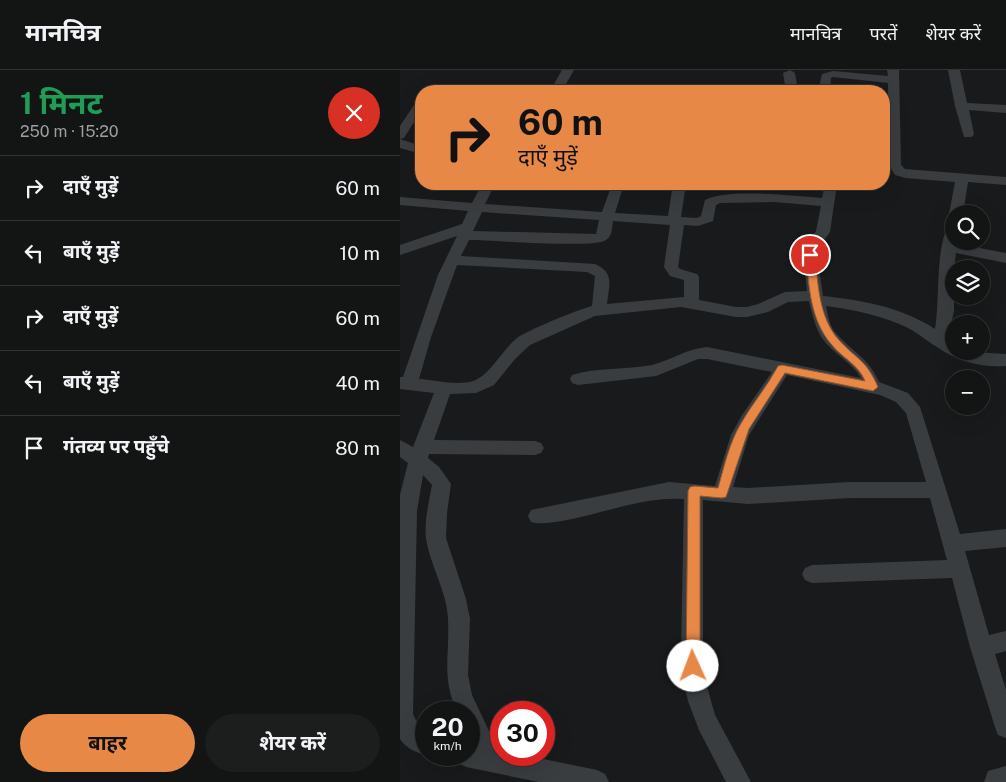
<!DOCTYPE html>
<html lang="hi">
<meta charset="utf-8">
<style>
:root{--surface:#131414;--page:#1c1d1d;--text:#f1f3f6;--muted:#9d9ea0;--line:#323334;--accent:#e78846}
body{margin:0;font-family:"Public Sans","Noto Sans Devanagari",sans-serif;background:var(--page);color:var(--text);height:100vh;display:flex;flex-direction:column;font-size:19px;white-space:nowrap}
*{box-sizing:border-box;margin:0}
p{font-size:16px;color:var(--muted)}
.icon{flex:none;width:28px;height:28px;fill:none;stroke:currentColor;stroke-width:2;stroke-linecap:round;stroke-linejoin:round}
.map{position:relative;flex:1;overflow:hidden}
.side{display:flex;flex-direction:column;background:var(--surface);width:400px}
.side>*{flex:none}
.banner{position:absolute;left:15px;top:15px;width:475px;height:105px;border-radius:20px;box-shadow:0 5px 20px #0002,0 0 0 1px var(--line);background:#e78846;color:#111;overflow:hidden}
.fabs{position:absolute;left:545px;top:135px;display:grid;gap:10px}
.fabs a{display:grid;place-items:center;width:45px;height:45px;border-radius:50%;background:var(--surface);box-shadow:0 5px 20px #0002,0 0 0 1px var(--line);font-size:25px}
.speed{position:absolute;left:15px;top:631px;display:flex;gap:10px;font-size:25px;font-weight:700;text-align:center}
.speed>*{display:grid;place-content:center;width:65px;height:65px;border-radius:50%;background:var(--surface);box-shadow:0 5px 20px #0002,0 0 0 1px var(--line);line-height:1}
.speed small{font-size:12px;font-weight:400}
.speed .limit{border:8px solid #d22;background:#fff;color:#111}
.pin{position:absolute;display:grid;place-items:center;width:42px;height:42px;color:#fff;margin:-21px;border:2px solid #fff;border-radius:50%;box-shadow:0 1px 5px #0007}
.me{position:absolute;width:55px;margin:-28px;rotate:358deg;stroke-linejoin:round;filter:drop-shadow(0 0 4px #0008)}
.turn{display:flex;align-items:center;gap:18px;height:105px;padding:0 20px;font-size:22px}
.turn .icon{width:65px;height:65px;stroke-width:2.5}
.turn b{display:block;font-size:35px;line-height:42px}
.round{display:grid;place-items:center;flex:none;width:52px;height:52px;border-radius:26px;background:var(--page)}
.head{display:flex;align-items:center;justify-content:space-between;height:85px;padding:0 20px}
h1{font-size:30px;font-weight:700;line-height:38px;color:#1e9e55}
.action{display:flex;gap:10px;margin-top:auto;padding:10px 20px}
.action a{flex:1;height:58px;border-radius:30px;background:var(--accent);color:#111;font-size:20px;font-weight:700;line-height:58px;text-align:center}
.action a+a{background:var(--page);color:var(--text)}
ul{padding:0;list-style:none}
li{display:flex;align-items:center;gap:15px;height:65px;padding:0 20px;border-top:1px solid var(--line)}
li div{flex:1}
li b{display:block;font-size:19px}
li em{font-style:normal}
header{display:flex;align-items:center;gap:30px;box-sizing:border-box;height:70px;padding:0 25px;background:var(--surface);border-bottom:1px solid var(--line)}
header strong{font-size:24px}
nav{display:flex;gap:28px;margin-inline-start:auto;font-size:18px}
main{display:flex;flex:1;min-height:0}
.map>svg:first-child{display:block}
</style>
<header>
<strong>मानचित्र</strong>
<nav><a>मानचित्र</a><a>परतें</a><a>शेयर करें</a></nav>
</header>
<main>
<section class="side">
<div class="head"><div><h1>1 मिनट</h1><p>250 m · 15:20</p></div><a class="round" style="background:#d93025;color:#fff"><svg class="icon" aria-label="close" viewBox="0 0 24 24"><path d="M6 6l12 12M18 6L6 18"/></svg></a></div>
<ul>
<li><svg class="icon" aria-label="right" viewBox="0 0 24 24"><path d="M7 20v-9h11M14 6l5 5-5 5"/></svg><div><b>दाएँ मुड़ें</b></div><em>60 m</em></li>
<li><svg class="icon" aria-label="left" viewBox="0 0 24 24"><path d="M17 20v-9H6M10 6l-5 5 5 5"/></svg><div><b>बाएँ मुड़ें</b></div><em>10 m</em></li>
<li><svg class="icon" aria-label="right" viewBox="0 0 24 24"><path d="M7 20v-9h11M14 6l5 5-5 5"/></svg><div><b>दाएँ मुड़ें</b></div><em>60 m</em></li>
<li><svg class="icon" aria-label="left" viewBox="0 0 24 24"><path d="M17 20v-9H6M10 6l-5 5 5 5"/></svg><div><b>बाएँ मुड़ें</b></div><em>40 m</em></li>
<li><svg class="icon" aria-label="arrive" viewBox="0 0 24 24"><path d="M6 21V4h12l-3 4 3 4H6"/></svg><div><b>गंतव्य पर पहुँचे</b></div><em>80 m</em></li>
</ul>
<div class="action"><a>बाहर</a><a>शेयर करें</a></div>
</section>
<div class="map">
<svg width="606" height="712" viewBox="0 0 606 712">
<rect width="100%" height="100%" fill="#191a1b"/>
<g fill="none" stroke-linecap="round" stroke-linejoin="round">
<g fill="#3a3d40" fill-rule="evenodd">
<polygon points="162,0 174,0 162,21 150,21"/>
<polygon points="390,0 395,3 398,21 386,21 383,3"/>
<polygon points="487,0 499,0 501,95 505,99 606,107 606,115 568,112 563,144 554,144 554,148 551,147 549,144 555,112 505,108 495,105 489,95 488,13 433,7 431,8 430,21 418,21 422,4 433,1 488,6"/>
<polygon points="548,0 560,0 567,33 606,35 606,43 569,40 574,64 572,67 564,67 555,36"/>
<polygon points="18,33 21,34 21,41 4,68 0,69 0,56 14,35"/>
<polygon points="0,69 21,76 21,84 0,78"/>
<path d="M 82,114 L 95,114 L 85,134 L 202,142 L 212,114 L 224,114 L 215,143 L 268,146 L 273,114 L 286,114 L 281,147 L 297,148 L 301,146 L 305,130 C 327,118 395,126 422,128 L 425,114 L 437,114 L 430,162 L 422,173 L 417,185 L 423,226 C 461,230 502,237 535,259 C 540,232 535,177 549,155 L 554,154 L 554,171 L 558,171 L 558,174 L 606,183 L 606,193 L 556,183 L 554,199 L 554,241 L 548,269 L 554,273 L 554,281 L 606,284 L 606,296 C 581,298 557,291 537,277 C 527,271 518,263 508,258 C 482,245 454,240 426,236 C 428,245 429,255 435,262 C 451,281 469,288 479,312 L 508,323 L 520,337 L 560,464 L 606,459 L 606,477 L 565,481 L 589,565 L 606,561 L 606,581 L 595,584 L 606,620 L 606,668 L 598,665 L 595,657 L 570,577 L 552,508 L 412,513 L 405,510 L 402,504 L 405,498 L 412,495 L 547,490 L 530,428 L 450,428 L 348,434 L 303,430 L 303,584 L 306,613 L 315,645 L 351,712 L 326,712 L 299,660 L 288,631 L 284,613 L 281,584 L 284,429 C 243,426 203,444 162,451 C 151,452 141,455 131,452 L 128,446 L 131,440 L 269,412 L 315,416 L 331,365 L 342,345 L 372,302 L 307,289 L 298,289 L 256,306 L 178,315 L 172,313 L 170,309 L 172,305 C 197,297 226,300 252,295 C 272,290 285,279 307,277 L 461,308 C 452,292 433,284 422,268 C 415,257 412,244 409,231 L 388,232 L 368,242 L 347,247 L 336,247 L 281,237 L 195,246 L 130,275 L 115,289 L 94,315 L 76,323 L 50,324 L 34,370 L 135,371 L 141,373 L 144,378 L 141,383 L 135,385 L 29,384 L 28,388 L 39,397 L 51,414 L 47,443 L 46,468 L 66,529 L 70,549 L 68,605 L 72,625 L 98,680 L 101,680 L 101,685 L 124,685 L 197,700 L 205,704 L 209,712 L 139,712 L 66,697 L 58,693 L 54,685 L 69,685 L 69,674 L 71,674 L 69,669 L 69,642 L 57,642 C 41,605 50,587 48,549 C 47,521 30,496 26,468 C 24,451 29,432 32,415 L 23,405 L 17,441 L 13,644 L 18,655 L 26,662 L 28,685 C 17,684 6,678 0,669 L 0,425 L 8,393 L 0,387 L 0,370 L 13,377 L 34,323 L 0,319 L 0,307 L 3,307 L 38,205 L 57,166 L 0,185 L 0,175 L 62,154 L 68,141 L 0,135 L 0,127 L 72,133 ZM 375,132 L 421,136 L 416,161 L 408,172 L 403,185 L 407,221 L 385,222 L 358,234 L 347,237 L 336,237 L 299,230 L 299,207 L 297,204 L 280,199 L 278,197 L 284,155 L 298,156 L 313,151 L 316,135 L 320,133 ZM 82,142 L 199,150 L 196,164 L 73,161 ZM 213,151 L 270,155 L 264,197 L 270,206 L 284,210 L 284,227 L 207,234 C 209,215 215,203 195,194 L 61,186 L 69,170 C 91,170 190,178 204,171 C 212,168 212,159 213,151 ZM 57,195 L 187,202 L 195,206 L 192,236 C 177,240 128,260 117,268 C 103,279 89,306 73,311 C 57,316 36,310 19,309 L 31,267 ZM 387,305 L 480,325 L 496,332 L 506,343 L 526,412 L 450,412 L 348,418 L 333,417 L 349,365 Z"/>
</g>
<polygon fill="#3a3d40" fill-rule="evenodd" points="606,696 606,712 584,712 588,701"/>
</g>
<path fill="#e78846" stroke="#96582e" d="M 410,182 L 415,185 C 418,214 419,248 439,270 C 457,290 466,289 478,317 L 473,321 L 385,303 L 349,359 L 326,427 L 322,428 L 300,426 L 300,596 L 298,601 L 293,603 L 288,601 L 286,596 L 288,421 L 290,417 L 294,416 L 318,418 C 324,397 329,374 340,355 C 351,335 367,317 378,296 L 382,295 L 465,311 C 458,294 442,288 431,274 C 410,249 409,217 406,185 Z"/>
</svg>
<div class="fabs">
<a><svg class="icon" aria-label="search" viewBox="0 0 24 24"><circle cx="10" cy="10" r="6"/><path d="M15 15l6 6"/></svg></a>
<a><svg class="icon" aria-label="layers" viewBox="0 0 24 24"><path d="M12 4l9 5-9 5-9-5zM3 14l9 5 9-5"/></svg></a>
<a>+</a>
<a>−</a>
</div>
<div class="speed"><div>20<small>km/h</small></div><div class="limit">30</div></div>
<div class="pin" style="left:410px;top:185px;background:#d93025"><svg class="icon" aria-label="arrive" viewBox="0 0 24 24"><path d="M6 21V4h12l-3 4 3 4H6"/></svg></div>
<svg class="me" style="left:293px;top:596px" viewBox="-20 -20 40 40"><circle r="19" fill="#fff"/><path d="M0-13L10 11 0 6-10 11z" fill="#e78846"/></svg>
<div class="banner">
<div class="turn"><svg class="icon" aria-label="right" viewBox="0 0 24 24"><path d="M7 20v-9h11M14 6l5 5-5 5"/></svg><div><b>60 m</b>दाएँ मुड़ें</div></div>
</div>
</div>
</main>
